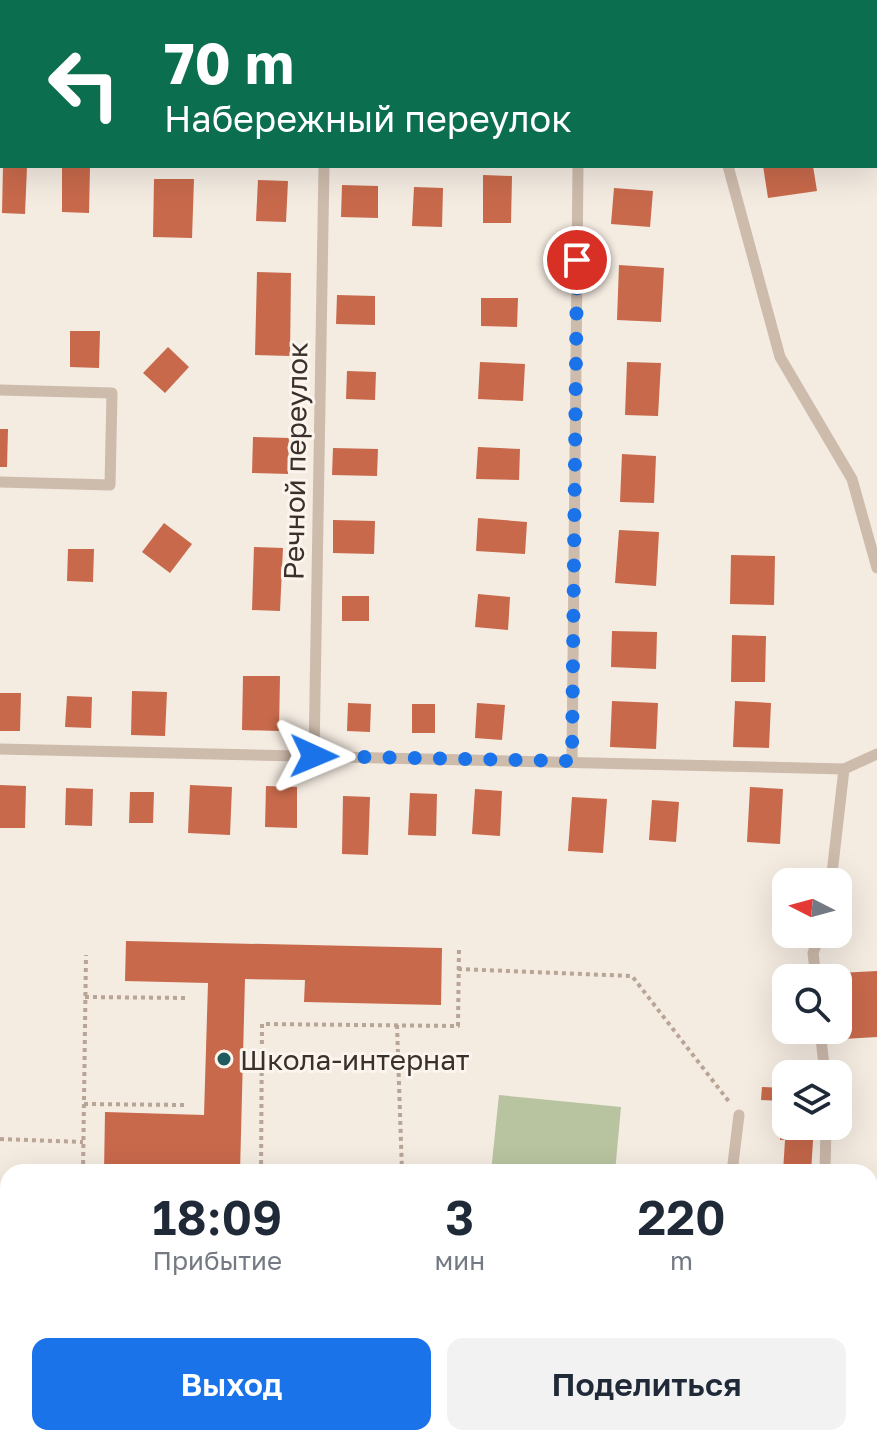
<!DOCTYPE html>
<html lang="ru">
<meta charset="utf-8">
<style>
:root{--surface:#fff;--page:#f2f2f3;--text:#1f2937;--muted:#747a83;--accent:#1a73e8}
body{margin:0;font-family:"Golos Text",sans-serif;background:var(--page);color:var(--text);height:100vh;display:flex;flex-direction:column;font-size:30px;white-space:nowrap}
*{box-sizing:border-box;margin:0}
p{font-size:26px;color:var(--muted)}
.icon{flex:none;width:44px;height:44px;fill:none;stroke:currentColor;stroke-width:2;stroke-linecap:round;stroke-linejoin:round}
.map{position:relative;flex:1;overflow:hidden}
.drawer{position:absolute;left:0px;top:1164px;width:878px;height:282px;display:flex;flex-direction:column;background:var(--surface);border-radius:24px 24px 0 0;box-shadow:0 8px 32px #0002}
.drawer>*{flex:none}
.guide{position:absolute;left:0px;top:0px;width:878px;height:168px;box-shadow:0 8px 32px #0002;background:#0b6e4f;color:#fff;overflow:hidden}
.needle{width:52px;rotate:276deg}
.controls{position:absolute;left:772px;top:868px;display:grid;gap:16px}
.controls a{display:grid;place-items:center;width:80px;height:80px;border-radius:16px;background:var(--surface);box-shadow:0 8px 32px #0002;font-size:40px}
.pin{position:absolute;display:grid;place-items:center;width:68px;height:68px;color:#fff;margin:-34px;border:4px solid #fff;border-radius:50%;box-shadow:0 2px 8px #0007}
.me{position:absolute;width:88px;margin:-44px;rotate:91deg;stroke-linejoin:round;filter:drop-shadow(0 0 6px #0008)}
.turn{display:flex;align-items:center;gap:28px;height:168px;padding:0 32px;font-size:36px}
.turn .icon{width:104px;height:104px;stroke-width:2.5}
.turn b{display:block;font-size:56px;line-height:68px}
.eta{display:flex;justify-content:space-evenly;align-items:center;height:136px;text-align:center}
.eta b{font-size:48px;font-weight:600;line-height:56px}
.cta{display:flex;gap:16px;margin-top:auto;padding:16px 32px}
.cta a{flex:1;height:92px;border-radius:16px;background:var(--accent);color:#fff;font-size:32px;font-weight:600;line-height:92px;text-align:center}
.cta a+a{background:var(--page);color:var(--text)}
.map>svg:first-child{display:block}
</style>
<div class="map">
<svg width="877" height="1445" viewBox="0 0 877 1445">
<rect width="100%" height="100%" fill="#f4ebe1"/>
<polygon fill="#b8c4a0" points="499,1095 621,1107 615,1172 491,1172"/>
<g fill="#c8694b">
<polygon points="3,166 27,167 25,214 2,213"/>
<polygon points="763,166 813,166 817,191 768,198"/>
<polygon points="62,167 90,167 89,213 62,212"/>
<polygon points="483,175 512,176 511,223 483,223"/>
<polygon points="154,179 194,179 192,238 153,237"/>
<polygon points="258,180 288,181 286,222 256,221"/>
<polygon points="342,185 378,186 378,218 341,217"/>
<polygon points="414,187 443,188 442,227 412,226"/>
<polygon points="614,188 653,191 650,227 611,224"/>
<polygon points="619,265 664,268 661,322 617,320"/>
<polygon points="257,272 291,273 290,356 255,355"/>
<polygon points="337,295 375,296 375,325 336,324"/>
<polygon points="481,298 518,298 517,327 481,326"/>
<polygon points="70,331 100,331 99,368 70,367"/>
<polygon points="168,347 189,367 165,393 143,373"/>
<polygon points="480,362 525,364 523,401 478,399"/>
<polygon points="627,362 661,363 658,416 625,415"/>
<polygon points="347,371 376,372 375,400 346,399"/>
<polygon points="0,429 8,429 7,467 0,467"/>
<polygon points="253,437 289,438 288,474 252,473"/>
<polygon points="478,447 520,449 519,480 476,479"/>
<polygon points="333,448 378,449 377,476 332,475"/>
<polygon points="622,454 656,456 654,503 620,502"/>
<polygon points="478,518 527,522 525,554 476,551"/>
<polygon points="333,520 375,521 374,554 333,553"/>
<polygon points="164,523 192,544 170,573 142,552"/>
<polygon points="619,530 659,532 656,586 615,583"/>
<polygon points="254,547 283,548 280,611 252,610"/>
<polygon points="68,549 94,549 93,582 67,581"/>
<polygon points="731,555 775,556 774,605 730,604"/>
<polygon points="478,594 510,597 508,630 475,627"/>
<rect x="342" y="596" width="27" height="25"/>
<polygon points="612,631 657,632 656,669 611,667"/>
<polygon points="732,635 766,636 765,682 731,682"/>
<polygon points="243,676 280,676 279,731 242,730"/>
<polygon points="132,691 167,692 165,736 131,735"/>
<polygon points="0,693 21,693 20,731 0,731"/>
<polygon points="67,696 92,697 91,728 65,727"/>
<polygon points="612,701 658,703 656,749 610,747"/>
<polygon points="735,701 771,703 769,748 733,747"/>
<polygon points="348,703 371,704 370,732 347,731"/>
<polygon points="477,703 505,705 502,740 475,738"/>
<rect x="412" y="704" width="23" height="29"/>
<polygon points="0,785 26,786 25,828 0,828"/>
<polygon points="190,785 232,787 230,835 188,833"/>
<polygon points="266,786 297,787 297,828 265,827"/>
<polygon points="750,787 783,789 780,844 747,842"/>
<polygon points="66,788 93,789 92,826 65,825"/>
<polygon points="475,789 502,791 500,836 472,834"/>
<polygon points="130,792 154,792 153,823 129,823"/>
<polygon points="410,793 437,794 436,836 408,835"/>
<polygon points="343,796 370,797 368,855 342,854"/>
<polygon points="572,797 607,799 603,853 568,851"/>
<polygon points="652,800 679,802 676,842 649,840"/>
<polygon points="126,941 442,948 441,1005 304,1002 305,980 245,979 240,1172 104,1172 105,1112 204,1115 208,983 125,981"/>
<polygon points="877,971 877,1037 843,1039 839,973"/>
<polygon points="762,1087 786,1088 786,1126 814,1126 811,1172 783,1172 785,1140 780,1140 782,1101 761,1100"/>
<polygon points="0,1239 8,1239 8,1289 0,1288"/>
<polygon points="0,1425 8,1425 8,1438 57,1438 57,1445 0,1445"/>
<rect x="530" y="1438" width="43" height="7"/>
</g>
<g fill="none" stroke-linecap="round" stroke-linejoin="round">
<g stroke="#b9a596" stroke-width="4" stroke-dasharray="4 4" stroke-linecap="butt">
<polyline points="458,969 632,976 730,1103"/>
<polyline points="85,997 189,998"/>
<polyline points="397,1025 402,1172"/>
<polyline points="84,1104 184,1105"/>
<polyline points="0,1139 83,1142"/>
<polyline points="83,1172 86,955"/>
<polyline points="261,1172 262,1024 458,1026 459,947"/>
<polyline points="0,1212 8,1212"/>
<polyline points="411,1438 411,1445"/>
<polyline points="435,1438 514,1438"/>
</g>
<g stroke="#cdbbac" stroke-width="11">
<polyline points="681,0 683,2"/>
<polyline points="0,152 2,152"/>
<polyline points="728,166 780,357 852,479 877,568"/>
<polyline points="0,390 112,393 110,485 0,482"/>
<polyline points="0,749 844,769 877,754"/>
<polyline points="314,756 324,166"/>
<polyline points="572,761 578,166"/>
<polyline points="831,882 844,769"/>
<polyline points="816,978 813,953 820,934"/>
<polyline points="820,1030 825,1074"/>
<polyline points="732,1172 739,1115"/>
<polyline points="825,1172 826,1126"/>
<polyline points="615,1445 622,1438"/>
<polyline points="693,1445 697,1438"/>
</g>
</g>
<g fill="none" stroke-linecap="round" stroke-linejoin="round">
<polyline stroke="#1a73e8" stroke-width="14" stroke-dasharray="0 25.2" points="314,756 572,761 577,260"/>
</g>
<circle fill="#1f5a5e" stroke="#fbf5ee" stroke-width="3" cx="224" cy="1059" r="8"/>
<g text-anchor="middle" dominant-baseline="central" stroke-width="6" stroke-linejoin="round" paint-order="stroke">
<g font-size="28" fill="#3b302b" stroke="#fbf5ee">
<text transform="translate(295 461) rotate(-89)">Речной переулок</text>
</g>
<g font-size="28" fill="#3b302b" stroke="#fbf5ee" text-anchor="start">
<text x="240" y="1059">Школа-интернат</text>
</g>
</g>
</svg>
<div class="controls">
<a><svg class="needle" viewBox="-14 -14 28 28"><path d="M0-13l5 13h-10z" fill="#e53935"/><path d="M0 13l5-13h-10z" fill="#747a83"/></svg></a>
<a><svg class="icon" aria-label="search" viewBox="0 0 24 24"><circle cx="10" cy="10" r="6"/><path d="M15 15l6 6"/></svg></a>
<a><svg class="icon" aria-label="layers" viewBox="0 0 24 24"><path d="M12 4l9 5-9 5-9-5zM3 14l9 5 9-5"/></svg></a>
</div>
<div class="pin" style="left:577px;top:260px;background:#d93025"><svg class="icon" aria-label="arrive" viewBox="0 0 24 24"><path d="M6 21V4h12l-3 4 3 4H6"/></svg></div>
<svg class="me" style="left:314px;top:756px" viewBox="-20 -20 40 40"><path d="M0-17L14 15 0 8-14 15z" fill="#1a73e8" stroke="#fff" stroke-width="4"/></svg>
<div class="guide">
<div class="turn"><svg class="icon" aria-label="left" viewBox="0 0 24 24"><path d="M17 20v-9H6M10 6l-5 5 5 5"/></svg><div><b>70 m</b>Набережный переулок</div></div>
</div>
<section class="drawer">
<div class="eta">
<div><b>18:09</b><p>Прибытие</p></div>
<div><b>3</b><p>мин</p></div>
<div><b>220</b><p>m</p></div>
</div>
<div class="cta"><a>Выход</a><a>Поделиться</a></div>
</section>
</div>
